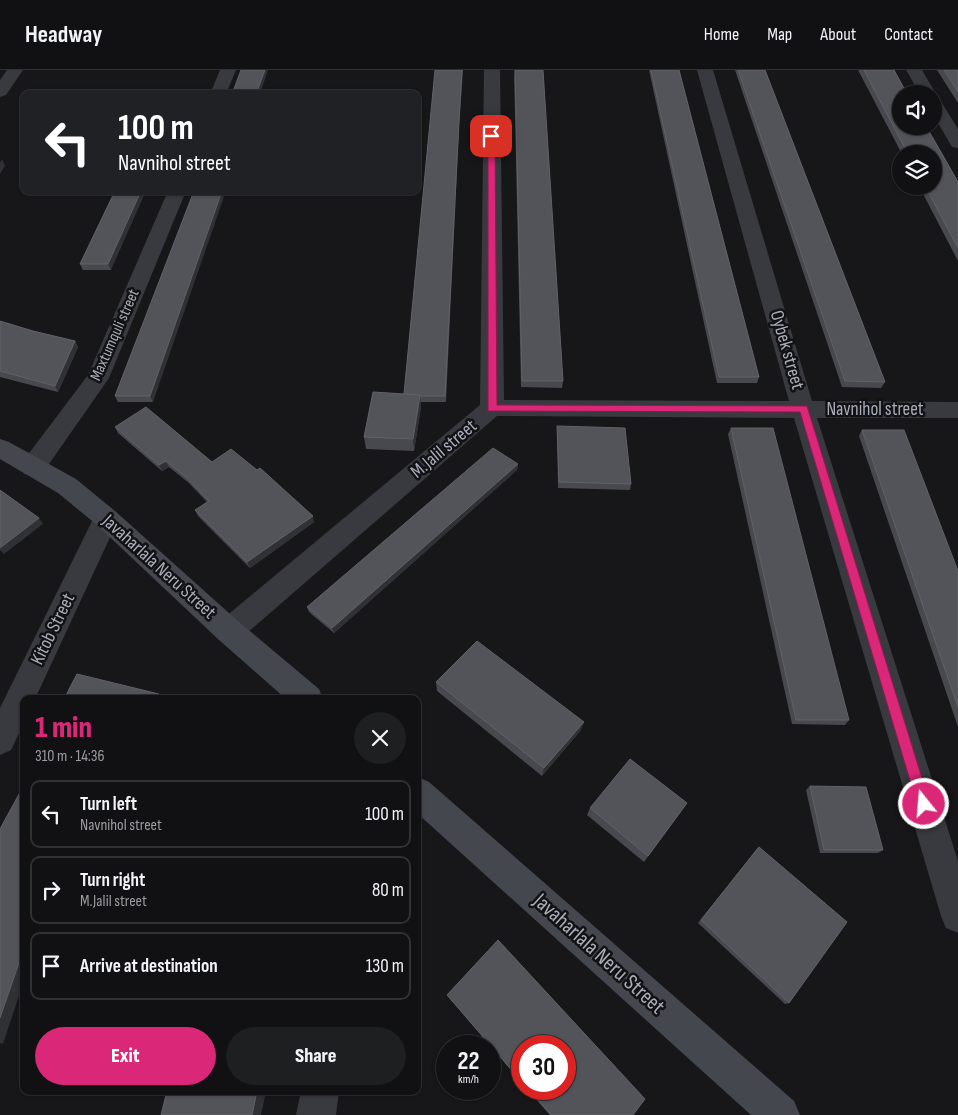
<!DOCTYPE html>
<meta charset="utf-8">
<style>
:root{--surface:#111113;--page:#1e1f21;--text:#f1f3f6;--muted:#9c9da0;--line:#303133;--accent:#db2777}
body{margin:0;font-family:"Sofia Sans Condensed",sans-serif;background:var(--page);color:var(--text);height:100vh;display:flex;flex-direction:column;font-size:19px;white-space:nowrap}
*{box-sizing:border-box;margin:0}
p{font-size:16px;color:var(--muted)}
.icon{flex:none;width:28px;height:28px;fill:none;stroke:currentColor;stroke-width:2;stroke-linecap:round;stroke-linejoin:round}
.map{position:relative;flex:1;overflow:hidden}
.sheet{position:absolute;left:20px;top:625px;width:401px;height:400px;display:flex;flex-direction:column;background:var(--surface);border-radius:10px;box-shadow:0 1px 4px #0004,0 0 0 1px var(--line)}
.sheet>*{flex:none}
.hud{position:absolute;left:20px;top:20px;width:401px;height:105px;border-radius:10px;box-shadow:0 1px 4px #0004,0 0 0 1px var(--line);background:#202124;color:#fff;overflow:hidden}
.buttons{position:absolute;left:892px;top:15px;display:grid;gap:10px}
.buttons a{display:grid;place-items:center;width:50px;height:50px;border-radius:50%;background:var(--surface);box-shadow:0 1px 4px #0004,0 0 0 1px var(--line);font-size:25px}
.speed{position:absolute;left:436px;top:965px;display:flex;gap:10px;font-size:25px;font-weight:700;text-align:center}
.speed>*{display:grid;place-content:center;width:65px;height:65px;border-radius:50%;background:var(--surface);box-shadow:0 1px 4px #0004,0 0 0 1px var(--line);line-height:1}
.speed small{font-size:12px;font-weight:400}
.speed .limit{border:8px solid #d22;background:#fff;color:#111}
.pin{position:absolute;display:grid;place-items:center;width:42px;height:42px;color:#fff;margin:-21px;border-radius:10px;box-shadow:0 2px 8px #0006}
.me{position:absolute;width:55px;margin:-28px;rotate:343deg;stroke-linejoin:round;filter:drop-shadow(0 0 4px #0008)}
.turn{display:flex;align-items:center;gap:18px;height:105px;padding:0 15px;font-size:22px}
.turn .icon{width:65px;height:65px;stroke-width:2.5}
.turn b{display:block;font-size:35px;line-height:42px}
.round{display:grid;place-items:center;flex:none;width:52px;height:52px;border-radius:26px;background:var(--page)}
.overview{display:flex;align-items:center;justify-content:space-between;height:85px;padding:0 15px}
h1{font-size:30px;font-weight:800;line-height:38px;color:var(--accent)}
.primary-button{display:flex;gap:10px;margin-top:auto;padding:10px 15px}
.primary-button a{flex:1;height:58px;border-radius:30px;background:var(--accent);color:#fff;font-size:20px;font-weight:800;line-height:58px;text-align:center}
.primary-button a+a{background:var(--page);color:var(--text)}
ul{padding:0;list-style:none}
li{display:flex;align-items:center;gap:15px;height:68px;margin:0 10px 8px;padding:0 5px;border:2px solid var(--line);border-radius:10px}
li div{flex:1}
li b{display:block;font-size:19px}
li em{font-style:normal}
header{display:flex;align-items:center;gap:30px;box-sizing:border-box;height:70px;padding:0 25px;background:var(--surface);border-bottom:1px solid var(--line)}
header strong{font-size:24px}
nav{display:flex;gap:28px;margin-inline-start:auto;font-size:18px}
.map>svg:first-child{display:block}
</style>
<header>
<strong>Headway</strong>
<nav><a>Home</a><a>Map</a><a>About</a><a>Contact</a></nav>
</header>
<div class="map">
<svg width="958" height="1045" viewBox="0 0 958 1045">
<rect width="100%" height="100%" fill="#171719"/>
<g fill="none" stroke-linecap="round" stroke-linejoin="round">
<g fill="#393a40" fill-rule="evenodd">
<polygon points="7,0 23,0 6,25 0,27 0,10"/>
<polygon points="220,0 236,0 226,24 210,24"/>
<polygon points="484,0 500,0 504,330 789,331 697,0 713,0 812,331 958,332 958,348 817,348 958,791 958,863 946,858 941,846 794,348 497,346 239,570 229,573 219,570 215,561 219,552 480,335"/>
<polygon points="906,0 922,0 936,24 934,27 934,24 920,24"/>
<polygon points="934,28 940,30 958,59 958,78 952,77 934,46"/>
<polygon points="168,121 186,121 109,308 42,404 33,406 24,404 21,397 24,390 88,305"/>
<polygon points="106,438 115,441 119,448 35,629 24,629 24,653 11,680 0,685 0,638 97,441"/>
<polygon points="301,1021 339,1021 336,1045 296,1045"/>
</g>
<g fill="#45474e" fill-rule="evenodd">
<polygon points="0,369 9,372 76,409 115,441 239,552 319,619 323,629 286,629 219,570 97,455 58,423 0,389"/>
<polygon points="418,707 429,712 794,1031 800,1045 751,1045 418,744"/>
</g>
</g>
<g fill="#48494e">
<polygon points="435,0 463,0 459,57 446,332 421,332 421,337 414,381 366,379 364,367 404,324"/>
<polygon points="514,0 563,311 562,318 521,317"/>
<polygon points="649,0 679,0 759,307 757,313 717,313"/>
<polygon points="735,0 765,0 885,312 881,318 842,317"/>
<polygon points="858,0 894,0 958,112 958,191 919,116 934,116 934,84 902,84"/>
<polygon points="937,0 958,0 958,33"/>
<polygon points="115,121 111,200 83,200 80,194"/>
<polygon points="194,121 153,332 118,332 115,326"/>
<polygon points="0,251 33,261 75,271 78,277 58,322 0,307"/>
<polygon points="557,356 631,414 630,420 558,418 557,362"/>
<polygon points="115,357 212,392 314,452 250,498 198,446 195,440 207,432 189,413 169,397 162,401 118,363"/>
<polygon points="731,358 849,650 845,655 792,654 728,364"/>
<polygon points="862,360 958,501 958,657 859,366"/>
<polygon points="518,394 517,400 334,563 309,542 307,537"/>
<polygon points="436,612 581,660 542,706 437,621"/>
<polygon points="810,716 883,780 878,783 820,783 806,720"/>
<polygon points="687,733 644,792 587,745 590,738"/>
<polygon points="759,777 789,933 785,934 698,853 756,780"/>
<polygon points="447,925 633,1045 550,1045 527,1019 565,1019 522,976 522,1013 448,926"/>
</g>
<g fill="#303134">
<polygon points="265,0 268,0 260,24 256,24"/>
<polygon points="462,0 459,57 446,332 459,51"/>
<polygon points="2,89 5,96 0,104 0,93"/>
<polygon points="141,121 146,121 111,200 108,194"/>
<polygon points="222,121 226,121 153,332 150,326"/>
<polygon points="75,271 78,277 58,322 55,316"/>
<polygon points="420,325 421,337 414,381 413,369"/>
<polygon points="166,391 169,397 162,401 159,395"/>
<polygon points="518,394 517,400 334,563 332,558"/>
<polygon points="313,446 314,452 250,498 247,492"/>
<polygon points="39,448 43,454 4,484 0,480 0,478"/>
<polygon points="159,624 163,629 157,629"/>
<polygon points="584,652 581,660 542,706 544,698"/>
<polygon points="24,878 24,910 3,974 0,973 0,948"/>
<polygon points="257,1021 266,1021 261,1045 252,1045"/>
</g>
<g fill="#53545a" stroke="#606269">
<polygon points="241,0 265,0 256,24 232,24"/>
<polygon points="435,0 462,0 459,51 445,326 420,326 420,325 404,324"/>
<polygon points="515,0 543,0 563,311 522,311"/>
<polygon points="651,0 679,0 759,307 719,307"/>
<polygon points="738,0 765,0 885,312 845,311"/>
<polygon points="864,0 894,0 907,24 901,24 901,56 926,56 958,112 958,178 925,116 934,116 934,84 908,84"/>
<polygon points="944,0 958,0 958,22"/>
<polygon points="115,121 141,121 108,194 80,194"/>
<polygon points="194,121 222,121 150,326 115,326"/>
<polygon points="0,251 33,261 75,271 55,316 0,301"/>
<polygon points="373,322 420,325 413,369 364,367"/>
<polygon points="146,337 212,392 231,379 257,400 260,398 313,446 247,492 195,440 209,431 186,407 166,391 159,395 115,357"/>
<polygon points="557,356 625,358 631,414 559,412"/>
<polygon points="731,358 773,358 849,650 796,650"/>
<polygon points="862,360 904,360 958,501 958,637"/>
<polygon points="493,378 518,394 332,558 307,537"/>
<polygon points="0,420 39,448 0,478"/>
<polygon points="477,571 584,652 544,698 436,612"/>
<polygon points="77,604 159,624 157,629 64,629"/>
<polygon points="630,689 687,733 648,786 590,738"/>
<polygon points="24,702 24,708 21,707"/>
<polygon points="24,715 24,878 0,948 0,759"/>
<polygon points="810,716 866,717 883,780 824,780"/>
<polygon points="759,777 847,852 789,933 701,850"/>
<polygon points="498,870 645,1029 633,1045 551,1045 528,1019 565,1019 565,976 522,976 522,1012 447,925"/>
<polygon points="167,1021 257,1021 252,1045 161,1045"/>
</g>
<polygon fill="#db2777" stroke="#8e194d" points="491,64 495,66 497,335 807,336 930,734 928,738 924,740 919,738 917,734 800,342 488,341 488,66"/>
<g text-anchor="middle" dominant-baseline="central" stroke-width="5" stroke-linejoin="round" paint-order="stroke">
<g font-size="16" fill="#a8adba" stroke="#121214">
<text transform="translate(115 265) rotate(-66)">Maxtumquli street</text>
</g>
<g font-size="19" fill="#a8adba" stroke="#121214">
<text transform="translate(787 280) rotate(74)">Oybek street</text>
<text x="875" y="339">Navnihol street</text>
<text transform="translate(444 379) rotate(-40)">M.Jalil street</text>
<text transform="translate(159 497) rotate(42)">Javaharlala Neru Street</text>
<text transform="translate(53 559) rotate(-64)">Kitob Street</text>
</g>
<g font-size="22" fill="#a8adba" stroke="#121214">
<text transform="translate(599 884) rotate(42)">Javaharlala Neru Street</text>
</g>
</g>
</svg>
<div class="buttons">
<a><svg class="icon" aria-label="sound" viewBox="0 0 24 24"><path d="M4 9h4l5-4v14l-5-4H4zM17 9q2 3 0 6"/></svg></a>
<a><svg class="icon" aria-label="layers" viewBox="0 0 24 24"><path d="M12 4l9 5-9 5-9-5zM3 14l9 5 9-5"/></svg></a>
</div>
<div class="speed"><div>22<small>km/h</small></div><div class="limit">30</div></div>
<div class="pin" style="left:491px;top:66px;background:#d93025"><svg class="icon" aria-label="arrive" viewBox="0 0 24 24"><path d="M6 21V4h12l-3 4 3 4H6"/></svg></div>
<svg class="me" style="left:924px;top:734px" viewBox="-20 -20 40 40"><circle r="17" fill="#db2777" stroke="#fff" stroke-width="3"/><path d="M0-11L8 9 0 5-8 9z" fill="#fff"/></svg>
<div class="hud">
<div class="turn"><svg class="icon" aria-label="left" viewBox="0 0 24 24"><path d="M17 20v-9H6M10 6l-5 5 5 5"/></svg><div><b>100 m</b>Navnihol street</div></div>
</div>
<section class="sheet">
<div class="overview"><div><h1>1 min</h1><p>310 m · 14:36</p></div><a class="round"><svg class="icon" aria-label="close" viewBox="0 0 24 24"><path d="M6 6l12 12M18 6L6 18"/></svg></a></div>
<ul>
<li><svg class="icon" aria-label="left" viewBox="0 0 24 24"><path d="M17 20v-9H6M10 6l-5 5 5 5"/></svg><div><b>Turn left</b><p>Navnihol street</p></div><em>100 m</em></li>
<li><svg class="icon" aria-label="right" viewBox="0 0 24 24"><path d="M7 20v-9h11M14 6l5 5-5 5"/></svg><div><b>Turn right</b><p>M.Jalil street</p></div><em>80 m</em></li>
<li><svg class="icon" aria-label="arrive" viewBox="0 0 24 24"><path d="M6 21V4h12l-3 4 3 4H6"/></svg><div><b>Arrive at destination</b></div><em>130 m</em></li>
</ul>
<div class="primary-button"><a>Exit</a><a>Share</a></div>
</section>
</div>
